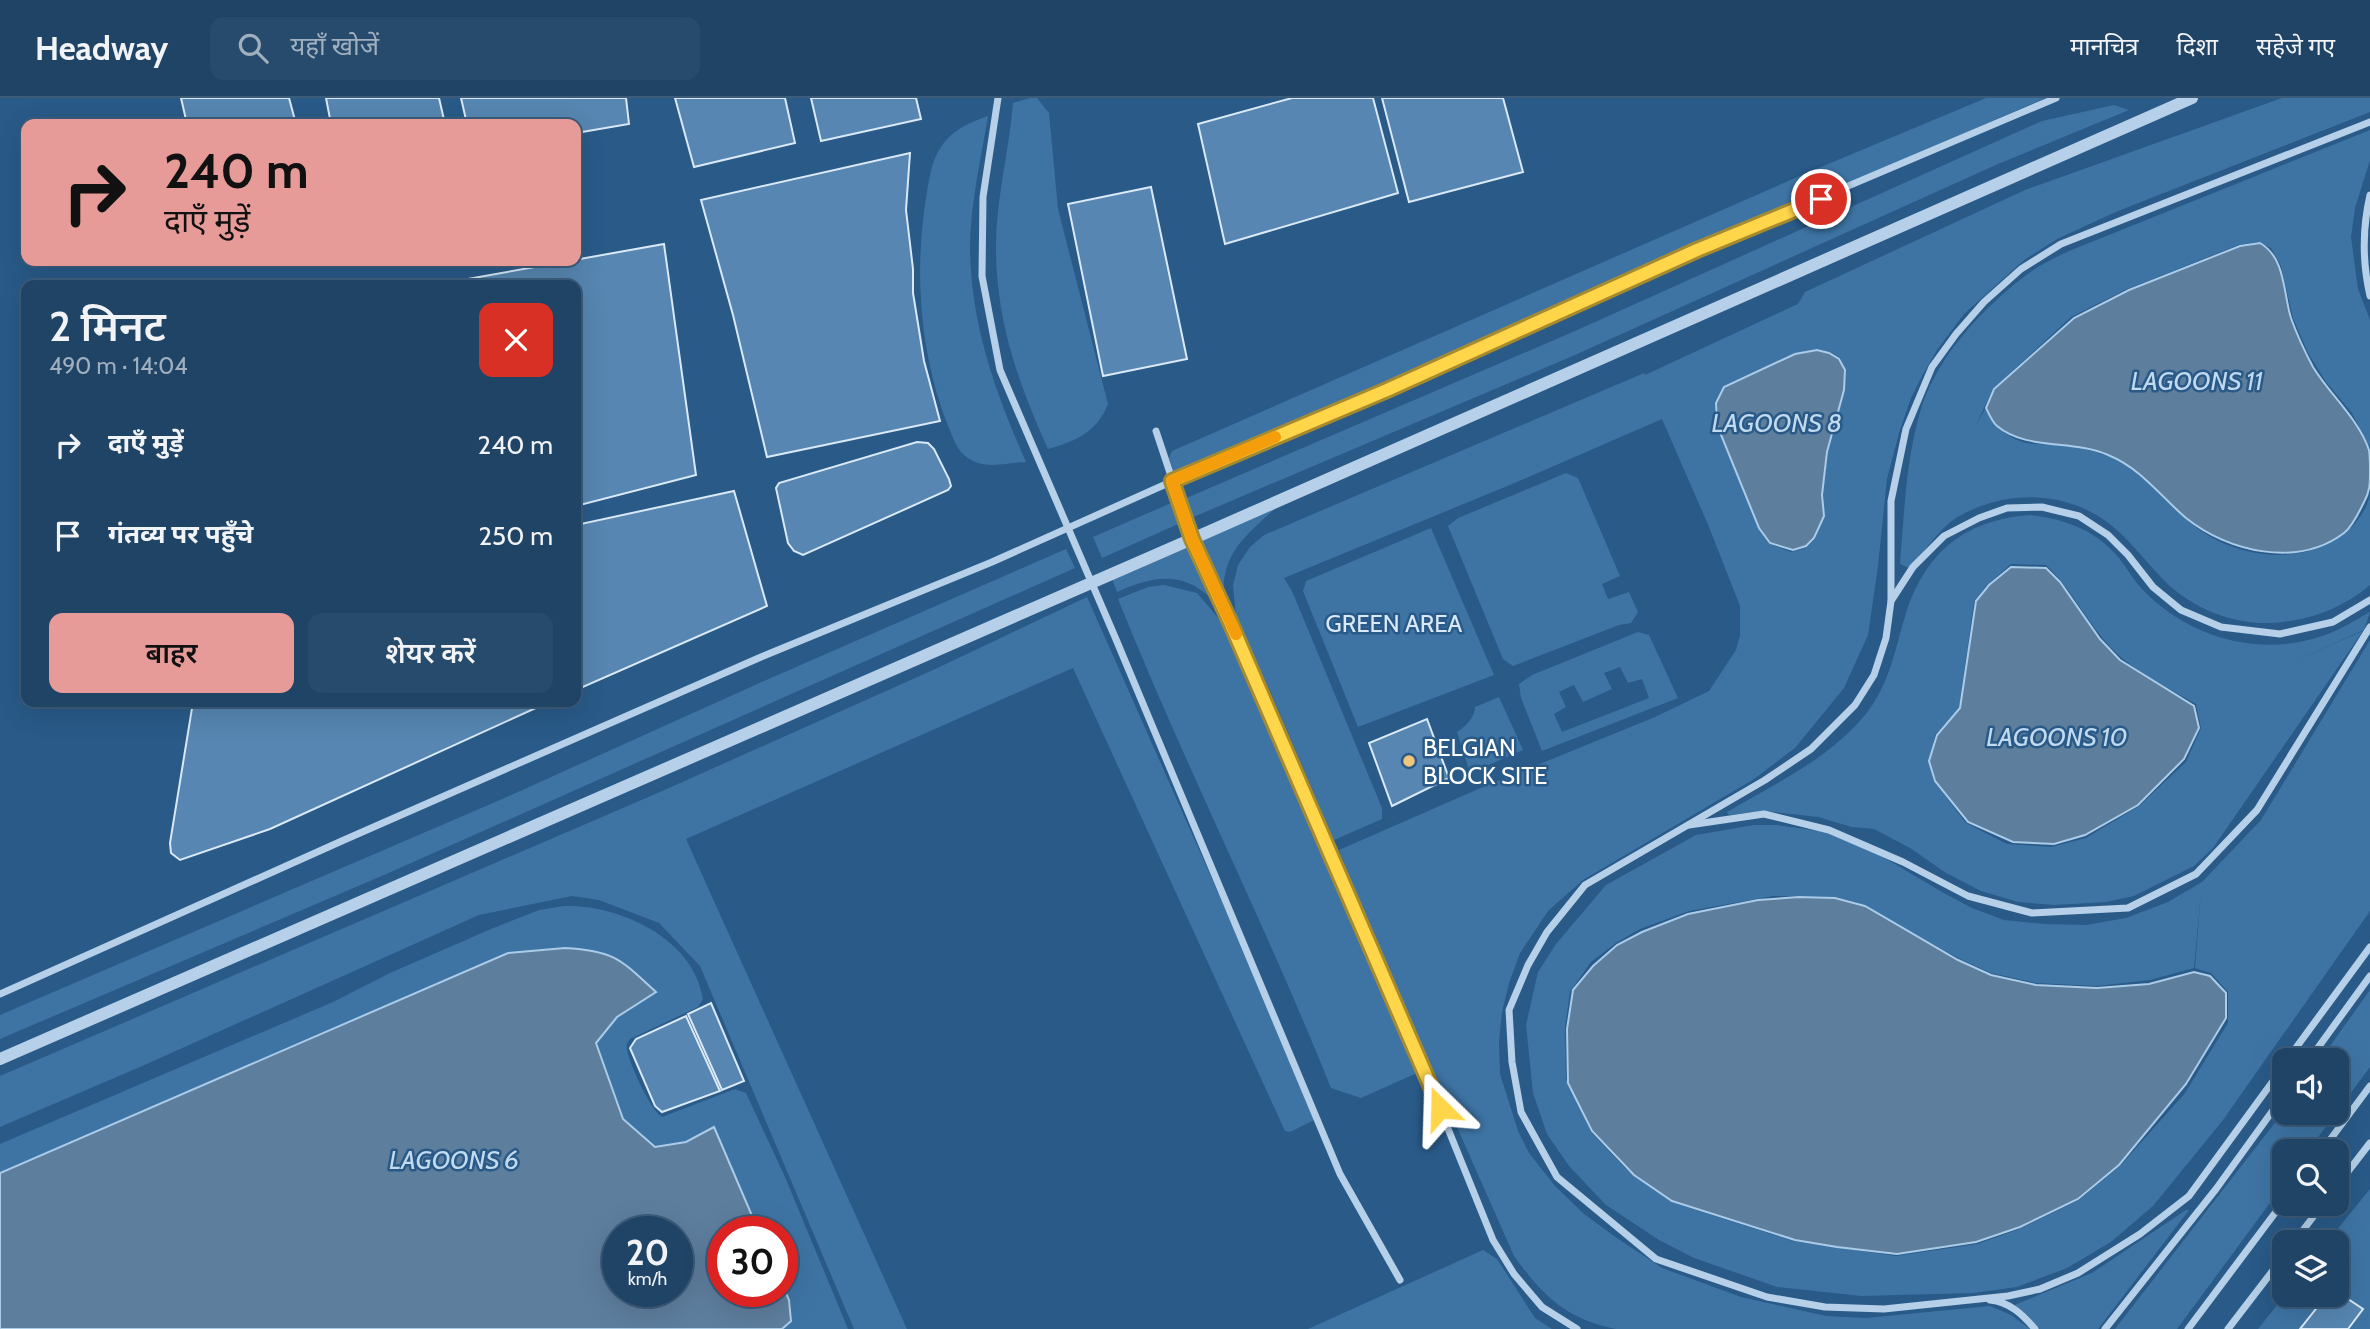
<!DOCTYPE html>
<html lang="hi">
<meta charset="utf-8">
<style>
:root{--surface:#1f4466;--page:#274b6c;--text:#f1f3f6;--muted:#a1b0bf;--line:#3c5c7a;--accent:#e69b98}
body{margin:0;font-family:Cabin,"Noto Sans Devanagari",sans-serif;background:var(--page);color:var(--text);height:100vh;display:flex;flex-direction:column;font-size:26px;white-space:nowrap}
*{box-sizing:border-box;margin:0}
p{font-size:23px;color:var(--muted)}
.icon{flex:none;width:38px;height:38px;fill:none;stroke:currentColor;stroke-width:2;stroke-linecap:round;stroke-linejoin:round}
.map{position:relative;flex:1;overflow:hidden}
.drawer{position:absolute;left:21px;top:182px;width:560px;height:427px;display:flex;flex-direction:column;background:var(--surface);border-radius:14px;box-shadow:0 7px 28px #0002,0 0 0 2px var(--line)}
.drawer>*{flex:none}
.top-card{position:absolute;left:21px;top:21px;width:560px;height:147px;border-radius:14px;box-shadow:0 7px 28px #0002,0 0 0 2px var(--line);background:#e69b98;color:#111;overflow:hidden}
.tools{position:absolute;left:2272px;top:950px;display:grid;gap:14px}
.tools a{display:grid;place-items:center;width:77px;height:77px;border-radius:14px;background:var(--surface);box-shadow:0 7px 28px #0002,0 0 0 2px var(--line);font-size:35px}
.speed{position:absolute;left:602px;top:1118px;display:flex;gap:14px;font-size:35px;font-weight:700;text-align:center}
.speed>*{display:grid;place-content:center;width:91px;height:91px;border-radius:50%;background:var(--surface);box-shadow:0 7px 28px #0002,0 0 0 2px var(--line);line-height:1}
.speed small{font-size:18px;font-weight:400}
.speed .limit{border:10px solid #d22;background:#fff;color:#111}
.pin{position:absolute;display:grid;place-items:center;width:60px;height:60px;color:#fff;margin:-30px;border:4px solid #fff;border-radius:50%;box-shadow:0 2px 7px #0007}
.me{position:absolute;width:77px;margin:-38px;rotate:338deg;stroke-linejoin:round;filter:drop-shadow(0 0 5px #0008)}
.turn{display:flex;align-items:center;gap:24px;height:147px;padding:0 28px;font-size:32px}
.turn .icon{width:91px;height:91px;stroke-width:2.5}
.turn b{display:block;font-size:49px;line-height:60px}
.round{display:grid;place-items:center;flex:none;width:74px;height:74px;border-radius:14px;background:var(--page)}
.overview{display:flex;align-items:center;justify-content:space-between;height:119px;padding:0 28px}
h1{font-size:42px;font-weight:600;line-height:52px}
.cta{display:flex;gap:14px;margin-top:auto;padding:14px 28px}
.cta a{flex:1;height:80px;border-radius:14px;background:var(--accent);color:#111;font-size:28px;font-weight:600;line-height:80px;text-align:center}
.cta a+a{background:var(--page);color:var(--text)}
ul{padding:0;list-style:none}
li{display:flex;align-items:center;gap:21px;height:91px;padding:0 28px}
li div{flex:1}
li b{display:block;font-size:26px}
li em{font-style:normal}
header{display:flex;align-items:center;gap:42px;box-sizing:border-box;height:98px;padding:0 35px;background:var(--surface);border-bottom:2px solid var(--line)}
header strong{font-size:33px}
nav{display:flex;gap:38px;margin-inline-start:auto;font-size:24px}
.search{width:490px;height:63px;background:var(--page);display:flex;align-items:center;gap:18px;box-sizing:border-box;padding:0 24px;border-radius:14px;color:var(--muted);font-size:26px}
.map>svg:first-child{display:block}
</style>
<header>
<strong>Headway</strong>
<div class="search"><svg class="icon" aria-label="search" viewBox="0 0 24 24"><circle cx="10" cy="10" r="6"/><path d="M15 15l6 6"/></svg>यहाँ खोजें</div>
<nav><a>मानचित्र</a><a>दिशा</a><a>सहेजे गए</a></nav>
</header>
<div class="map">
<svg width="2370" height="1231" viewBox="0 0 2370 1231">
<rect width="100%" height="100%" fill="#295a88"/>
<g fill="#3e74a4" fill-rule="evenodd">
<path d="M 1030,0 L 1037,0 L 1049,15 L 1058,111 L 1108,306 C 1097,334 1076,343 1048,351 C 1019,287 997,226 996,154 C 995,104 1009,55 1013,5 Z"/>
<polygon points="1986,0 2045,0 1175,379 1169,360 1172,353 1802,77"/>
<path d="M 2282,0 L 2370,0 L 2370,14 L 2118,113 L 2057,141 L 2024,162 L 1964,216 L 1937,252 L 1921,280 L 1911,300 L 1899,335 L 1887,381 L 1878,468 L 1868,537 L 1844,590 L 1795,650 L 1754,681 L 1583,782 L 1548,813 L 1520,855 L 1509,885 L 1502,914 L 1499,944 L 1500,976 L 1518,1033 L 1529,1055 L 1555,1088 L 1584,1116 L 1614,1138 L 1662,1170 L 1741,1199 L 1826,1218 L 1866,1220 L 1990,1208 L 2011,1217 L 2030,1231 L 1616,1231 C 1566,1221 1543,1198 1514,1158 L 1385,866 L 1339,752 L 1476,692 L 1655,619 L 1709,593 L 1736,552 L 1740,537 L 1740,508 L 1709,429 L 1662,321 L 1517,384 L 1284,480 L 1292,493 L 1382,710 L 1382,721 L 1334,742 L 1272,597 L 1236,519 L 1233,487 L 1238,467 L 1250,449 L 1264,437 L 1644,275 L 1645,277 L 1798,206 L 1805,194 L 2025,92 ZM 1818,251 L 1830,254 L 1840,260 L 1845,272 L 1844,294 L 1828,355 L 1822,397 L 1824,418 L 1815,441 L 1806,450 L 1791,454 L 1770,446 L 1759,430 L 1716,327 L 1715,304 L 1724,288 L 1795,256 Z"/>
<polygon points="2114,7 2129,12 1998,66 1575,257 1191,420 1184,401 1575,233 2042,23"/>
<path d="M 988,18 C 981,60 971,104 970,146 C 970,225 995,293 1026,364 C 1003,365 979,374 961,354 C 955,347 952,337 949,330 C 920,259 914,175 926,100 C 929,83 931,63 941,49 C 953,31 969,25 988,18 Z"/>
<path d="M 2370,32 L 2370,62 L 2355,110 L 2351,139 L 2358,191 L 2370,222 L 2370,350 L 2352,315 L 2326,284 L 2308,255 L 2293,220 L 2281,168 L 2271,150 L 2259,144 L 2238,147 L 2125,192 L 2071,219 L 1993,291 L 1975,329 L 1985,311 C 1996,330 2011,344 2034,346 C 2043,347 2052,345 2061,346 C 2075,348 2094,353 2107,358 C 2140,371 2161,398 2186,421 C 2220,453 2278,467 2320,449 C 2343,440 2364,422 2370,397 L 2370,487 C 2344,509 2316,520 2283,524 C 2238,530 2189,511 2159,477 C 2146,463 2133,447 2119,434 C 2074,392 2008,389 1956,420 C 1938,432 1924,455 1909,470 L 1900,466 C 1904,416 1906,365 1919,318 C 1934,260 1985,207 2032,173 C 2043,165 2057,159 2069,153 Z"/>
<polygon points="1566,375 1578,380 1620,478 1602,486 1608,501 1629,494 1638,514 1631,525 1619,527 1513,568 1503,561 1448,428 1458,420"/>
<polygon points="1178,402 1185,423 1102,460 1093,439"/>
<path d="M 1277,409 C 1244,439 1219,457 1224,506 L 1197,446 L 1203,440 Z"/>
<path d="M 2030,417 C 2065,421 2096,432 2119,460 C 2127,470 2133,481 2141,490 C 2187,539 2258,560 2322,538 C 2339,533 2355,522 2370,514 L 2364,532 L 2288,566 L 2363,533 L 2213,750 L 2194,768 L 2134,798 L 2106,804 L 2054,807 L 2018,804 L 1981,793 L 1946,775 L 1910,750 L 1874,731 L 1852,729 L 1818,719 L 1764,713 L 1729,717 L 1727,714 C 1774,686 1829,661 1865,617 C 1887,590 1894,558 1903,525 C 1921,459 1960,422 2030,417 ZM 2011,466 L 2046,467 C 2075,494 2091,534 2122,560 C 2143,578 2172,592 2196,606 L 2201,630 L 2186,664 L 2139,708 L 2086,740 L 2051,749 L 2007,746 L 1966,725 L 1933,682 L 1929,663 L 1935,637 L 1959,610 L 1974,504 L 1986,488 Z"/>
<polygon points="1431,430 1494,577 1358,629 1303,493 1306,483"/>
<path d="M 1192,448 L 1225,516 C 1193,475 1164,473 1117,494 L 1111,478 Z"/>
<polygon points="1066,451 1075,470 384,777 0,941 0,917 500,702 764,583"/>
<path d="M 1164,487 L 1197,495 L 1220,522 L 1417,975 L 1361,1000 L 1331,990 C 1265,825 1184,666 1118,501 L 1148,489 Z"/>
<polygon points="1087,499 1318,1020 1290,1034 1285,1033 1073,570 686,741 907,1231 854,1231 700,868 659,825 599,802 572,798 479,817 140,969 0,1029 0,978 660,694 933,572"/>
<path d="M 1638,534 L 1649,537 L 1678,600 L 1542,653 L 1521,600 L 1519,586 L 1532,577 ZM 1620,569 L 1628,585 L 1642,581 L 1649,600 L 1562,634 L 1554,616 L 1566,609 L 1559,594 L 1574,587 L 1583,604 L 1612,591 L 1604,575 Z"/>
<path d="M 2370,542 L 2370,813 L 2223,1022 L 2153,1108 L 2111,1144 L 2067,1170 L 2017,1189 L 1973,1195 L 1861,1198 L 1777,1189 L 1694,1160 L 1659,1142 L 1606,1107 L 1569,1068 L 1547,1036 L 1533,995 L 1526,927 L 1538,874 L 1556,846 L 1606,787 L 1696,737 L 1754,727 L 1777,727 L 1826,734 L 1878,756 L 1942,794 L 1972,810 L 2004,822 L 2045,826 L 2086,827 L 2126,820 L 2168,804 L 2202,784 L 2261,722 ZM 2201,794 L 2195,870 L 2211,875 L 2228,894 L 2228,925 L 2185,995 L 2120,1068 L 2079,1102 L 2017,1132 L 1977,1146 L 1896,1158 L 1793,1143 L 1674,1105 L 1626,1071 L 1591,1034 L 1566,981 L 1565,929 L 1570,894 L 1591,864 L 1616,845 L 1640,831 L 1689,813 L 1728,806 L 1773,798 L 1836,799 L 1866,807 L 1887,821 L 1958,860 L 1991,875 L 2036,885 L 2097,888 L 2150,882 L 2194,870 Z"/>
<path d="M 1499,599 L 1523,652 L 1470,675 L 1457,634 C 1466,628 1474,621 1475,609 Z"/>
<path d="M 564,808 C 618,806 694,840 703,901 L 698,909 L 630,941 C 627,946 626,946 627,952 C 630,967 650,1011 662,1019 L 735,991 L 746,995 L 785,1079 L 848,1231 L 782,1231 L 791,1222 L 789,1202 L 782,1186 L 782,1134 L 759,1134 L 714,1030 L 686,1044 L 655,1049 L 623,1021 L 596,945 L 617,919 L 657,895 L 622,863 L 530,855 L 508,855 L 0,1075 L 0,1046 L 333,904 L 390,875 L 491,831 L 539,812 Z"/>
<polygon points="2370,892 2370,969 2308,1053 2284,1054 2284,1086 2177,1231 2115,1231 2284,1013 2284,1015 2336,1015 2336,962 2320,962"/>
<polygon points="2370,1091 2370,1231 2348,1231 2363,1211 2336,1193 2336,1144 2327,1144"/>
<polygon points="2186,1112 2189,1112 2098,1231 2040,1231 2012,1208 2092,1175"/>
<polygon points="1483,1152 1497,1161 1535,1220 1552,1231 1308,1231"/>
<polygon points="2285,1197 2327,1197 2300,1231 2258,1231"/>
</g>
<g fill="#5e7e9e" stroke="#aacce9" stroke-width="2" fill-rule="evenodd">
<path d="M 2260,145 C 2286,160 2283,195 2291,220 C 2297,237 2305,254 2313,269 C 2330,297 2358,320 2369,352 C 2370,359 2370,367 2370,373 C 2370,385 2370,394 2364,404 C 2359,414 2353,428 2344,435 C 2298,470 2228,454 2186,420 C 2160,398 2142,371 2108,357 C 2073,341 2027,353 1997,328 C 1992,324 1989,316 1986,310 L 1994,291 L 2074,220 L 2129,192 L 2240,148 Z"/>
<polygon points="1817,252 1829,255 1839,261 1845,272 1844,292 1827,354 1822,397 1824,418 1814,440 1806,448 1793,452 1770,445 1759,430 1717,327 1716,305 1724,289 1795,256"/>
<polygon points="2011,469 2046,470 2060,484 2100,541 2120,562 2194,608 2199,630 2184,661 2138,707 2085,737 2054,746 2013,744 1968,724 1935,683 1929,663 1937,637 1960,610 1976,503 1989,487"/>
<polygon points="1799,799 1835,800 1865,808 1958,862 1991,877 2036,887 2097,890 2149,886 2194,874 2210,878 2226,895 2226,920 2186,986 2119,1067 2078,1101 2020,1129 1976,1144 1897,1156 1837,1149 1795,1142 1672,1103 1634,1077 1592,1033 1568,985 1567,931 1573,892 1593,868 1617,847 1642,834 1688,816 1758,802"/>
<path d="M 565,850 C 615,853 620,861 656,894 L 617,919 L 596,945 L 623,1021 L 655,1049 L 686,1044 L 714,1029 L 759,1134 L 723,1134 L 723,1194 L 782,1194 L 782,1186 L 789,1202 L 791,1223 L 782,1231 L 0,1231 L 0,1075 L 508,855 ZM 677,1134 L 677,1194 L 618,1194 L 618,1134 Z"/>
</g>
<g fill="#5686b1" stroke="#d9e9f7" stroke-width="2">
<polygon points="181,0 289,0 296,26 187,26"/>
<polygon points="326,0 439,0 445,26 331,26"/>
<polygon points="461,0 626,0 629,26 576,35 576,26 467,26"/>
<polygon points="675,0 785,0 795,45 694,69"/>
<polygon points="811,0 916,0 921,21 821,43"/>
<polygon points="1292,0 1373,0 1398,95 1225,146 1198,26"/>
<polygon points="1382,0 1503,0 1523,74 1409,104"/>
<polygon points="910,55 906,112 913,171 913,195 924,263 940,323 767,359 733,217 701,102"/>
<polygon points="1151,89 1187,261 1103,278 1068,106"/>
<polygon points="664,146 696,377 576,408 576,187 434,187"/>
<polygon points="917,344 928,345 934,351 949,381 951,388 948,392 803,457 794,453 788,445 776,390 779,385"/>
<polygon points="734,393 767,508 576,592 576,427"/>
<polygon points="193,604 549,604 270,731 180,762 171,755 170,745"/>
<polygon points="1427,621 1449,680 1392,708 1369,645"/>
<polygon points="711,905 744,983 722,992 688,916"/>
<polygon points="686,918 720,993 662,1014 655,1008 630,950 636,941"/>
<polygon points="2336,1193 2363,1211 2348,1231 2300,1231 2327,1197 2336,1197"/>
</g>
<g fill="none" stroke-linecap="round" stroke-linejoin="round">
<g stroke="#b5d0e8" stroke-width="7">
<polyline points="998,0 983,99 982,178 1000,272 1115,539 1340,1076 1400,1182"/>
<path d="M 2370,97 C 2362,132 2362,163 2370,198"/>
<polyline points="1156,333 1192,441 1421,964 1493,1142 1514,1176 1542,1209 1577,1231"/>
<polyline points="1891,502 1891,403 1906,331 1932,269 1956,236 1984,204 2021,171 2061,146 2370,24"/>
<polyline points="1689,727 1764,716 1829,732 1903,764 1968,798 2032,815 2128,810 2196,776 2257,712 2370,529"/>
<polyline points="0,896 344,742 761,559 992,464 1184,378 1387,292 1697,152 2056,0"/>
<polyline points="2287,962 2370,849"/>
<polyline points="2309,962 2370,878"/>
<polyline points="2284,968 2189,1098 2140,1136 2078,1175 2040,1191 2008,1198 1884,1211 1825,1209 1767,1199 1656,1161 1557,1079 1521,1014 1512,964 1509,912 1528,867 1547,834 1585,787 1765,682 1811,651 1855,607 1874,577 1886,540 1891,503 1913,469 1944,438 1979,420 2007,410 2042,409 2079,418 2108,437 2128,457 2153,489 2181,512 2221,529 2280,536 2333,524 2370,502"/>
<polyline points="2321,1054 2370,988"/>
<polyline points="2336,1089 2370,1045"/>
<polyline points="2294,1144 2323,1106"/>
<path d="M 1990,1202 C 2010,1204 2023,1217 2035,1231"/>
<polyline points="2105,1231 2216,1091 2284,997"/>
<polyline points="2188,1231 2284,1103"/>
<polyline points="2228,1231 2284,1158"/>
</g>
<polyline stroke="#b5d0e8" stroke-width="12" points="0,961 1192,441 2192,0"/>
</g>
<g fill="none" stroke-linecap="round" stroke-linejoin="round">
<g stroke="#a68a30" stroke-width="18">
<polyline id="route" points="1440,1010 1231,526 1192,441 1172,383 1387,292 1697,152 1821,101"/>
</g>
<use href="#route" stroke="#ffd54a" stroke-width="12"/>
<polyline stroke="#f59e0b" stroke-width="12" points="1236,536 1192,441 1172,383 1275,339"/>
</g>
<circle fill="#f0c57c" stroke="#295a88" stroke-width="2.5" cx="1409" cy="663" r="7"/>
<g text-anchor="middle" dominant-baseline="central" stroke-width="5" stroke-linejoin="round" paint-order="stroke">
<g font-size="24" fill="#d9e9f7" stroke="#295a88">
<text x="1394" y="525">GREEN AREA</text>
</g>
<g font-size="24" fill="#fff" stroke="#295a88" text-anchor="start">
<text x="1423" y="649">BELGIAN<tspan x="1423" dy="28">BLOCK SITE</tspan></text>
</g>
<g font-size="26" font-style="italic" fill="#c1daf0" stroke="#295a88">
<text x="2197" y="283">LAGOONS 11</text>
<text x="1777" y="325">LAGOONS 8</text>
<text x="2057" y="639">LAGOONS 10</text>
<text x="454" y="1062">LAGOONS 6</text>
</g>
</g>
</svg>
<div class="tools">
<a><svg class="icon" aria-label="sound" viewBox="0 0 24 24"><path d="M4 9h4l5-4v14l-5-4H4zM17 9q2 3 0 6"/></svg></a>
<a><svg class="icon" aria-label="search" viewBox="0 0 24 24"><circle cx="10" cy="10" r="6"/><path d="M15 15l6 6"/></svg></a>
<a><svg class="icon" aria-label="layers" viewBox="0 0 24 24"><path d="M12 4l9 5-9 5-9-5zM3 14l9 5 9-5"/></svg></a>
</div>
<div class="speed"><div>20<small>km/h</small></div><div class="limit">30</div></div>
<div class="pin" style="left:1821px;top:101px;background:#d93025"><svg class="icon" aria-label="arrive" viewBox="0 0 24 24"><path d="M6 21V4h12l-3 4 3 4H6"/></svg></div>
<svg class="me" style="left:1440px;top:1010px" viewBox="-20 -20 40 40"><path d="M0-17L14 15 0 8-14 15z" fill="#ffd54a" stroke="#fff" stroke-width="4"/></svg>
<div class="top-card">
<div class="turn"><svg class="icon" aria-label="right" viewBox="0 0 24 24"><path d="M7 20v-9h11M14 6l5 5-5 5"/></svg><div><b>240 m</b>दाएँ मुड़ें</div></div>
</div>
<section class="drawer">
<div class="overview"><div><h1>2 मिनट</h1><p>490 m · 14:04</p></div><a class="round" style="background:#d93025;color:#fff"><svg class="icon" aria-label="close" viewBox="0 0 24 24"><path d="M6 6l12 12M18 6L6 18"/></svg></a></div>
<ul>
<li><svg class="icon" aria-label="right" viewBox="0 0 24 24"><path d="M7 20v-9h11M14 6l5 5-5 5"/></svg><div><b>दाएँ मुड़ें</b></div><em>240 m</em></li>
<li><svg class="icon" aria-label="arrive" viewBox="0 0 24 24"><path d="M6 21V4h12l-3 4 3 4H6"/></svg><div><b>गंतव्य पर पहुँचे</b></div><em>250 m</em></li>
</ul>
<div class="cta"><a>बाहर</a><a>शेयर करें</a></div>
</section>
</div>
